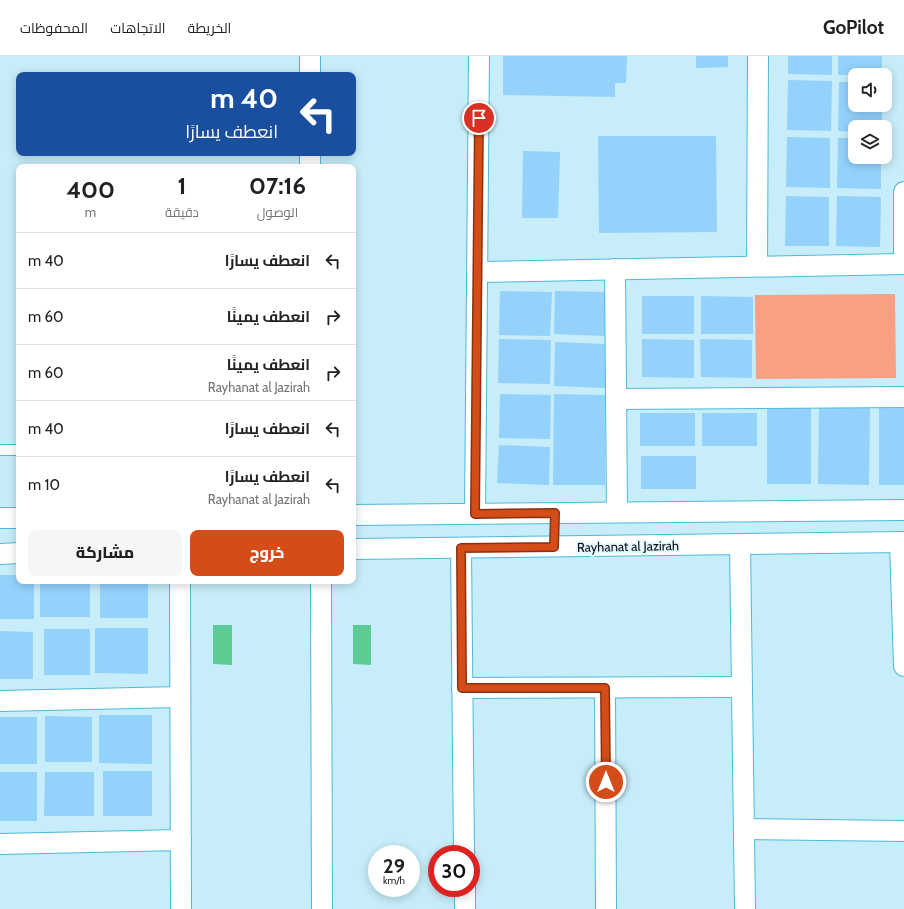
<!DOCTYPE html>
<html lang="ar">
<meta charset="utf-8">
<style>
:root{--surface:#fff;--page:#f6f6f6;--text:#202124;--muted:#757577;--line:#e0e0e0;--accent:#d44d19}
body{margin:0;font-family:Cabin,Cairo,sans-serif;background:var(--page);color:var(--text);direction:rtl;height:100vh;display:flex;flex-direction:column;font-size:15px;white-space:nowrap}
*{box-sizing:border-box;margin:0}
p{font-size:13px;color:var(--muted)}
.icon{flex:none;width:22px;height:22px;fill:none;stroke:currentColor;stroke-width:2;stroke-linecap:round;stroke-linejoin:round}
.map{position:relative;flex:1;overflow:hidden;direction:ltr}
.details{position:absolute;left:16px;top:108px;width:340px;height:420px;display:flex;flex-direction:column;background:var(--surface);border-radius:8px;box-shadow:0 2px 10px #0003;direction:rtl}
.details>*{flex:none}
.guide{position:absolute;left:16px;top:16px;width:340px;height:84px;border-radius:8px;box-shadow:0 2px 10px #0003;direction:rtl;background:#1a4fa0;color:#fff;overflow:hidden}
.fabs{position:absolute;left:848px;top:12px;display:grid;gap:8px}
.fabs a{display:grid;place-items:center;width:44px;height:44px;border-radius:8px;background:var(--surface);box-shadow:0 2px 10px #0003;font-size:20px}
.speed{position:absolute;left:368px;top:789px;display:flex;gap:8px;font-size:20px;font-weight:700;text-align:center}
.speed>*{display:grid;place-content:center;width:52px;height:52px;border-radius:50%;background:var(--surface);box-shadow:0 2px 10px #0003;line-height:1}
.speed small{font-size:10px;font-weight:400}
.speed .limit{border:6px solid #d22;background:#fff;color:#111}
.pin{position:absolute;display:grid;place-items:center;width:34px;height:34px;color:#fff;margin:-17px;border:2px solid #fff;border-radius:50%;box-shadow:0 1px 4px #0007}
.me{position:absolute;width:44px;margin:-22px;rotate:0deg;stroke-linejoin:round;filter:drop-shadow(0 0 3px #0008)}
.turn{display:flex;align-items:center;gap:14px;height:84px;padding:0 12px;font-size:18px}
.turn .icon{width:52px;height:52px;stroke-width:2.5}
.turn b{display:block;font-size:28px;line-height:34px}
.eta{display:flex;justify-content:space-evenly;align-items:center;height:68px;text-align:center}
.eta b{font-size:24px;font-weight:800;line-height:28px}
.action{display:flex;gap:8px;margin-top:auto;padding:8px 12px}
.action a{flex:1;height:46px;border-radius:8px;background:var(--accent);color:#fff;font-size:16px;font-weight:800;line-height:46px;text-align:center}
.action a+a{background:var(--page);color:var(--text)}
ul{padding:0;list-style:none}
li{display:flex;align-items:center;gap:12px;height:56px;padding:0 12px;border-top:1px solid var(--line)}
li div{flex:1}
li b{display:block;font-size:15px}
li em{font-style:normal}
header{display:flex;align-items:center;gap:24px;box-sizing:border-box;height:56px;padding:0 20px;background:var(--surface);border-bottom:1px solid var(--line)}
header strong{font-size:19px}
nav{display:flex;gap:22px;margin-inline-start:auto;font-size:14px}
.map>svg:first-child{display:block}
</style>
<header>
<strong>GoPilot</strong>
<nav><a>الخريطة</a><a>الاتجاهات</a><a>المحفوظات</a></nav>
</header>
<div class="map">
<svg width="904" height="853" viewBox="0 0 904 853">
<rect width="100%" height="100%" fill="#c6edf9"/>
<polygon fill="#f9a084" points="895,238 896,322 756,323 755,239"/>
<g fill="#5dcc93">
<polygon points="213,569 232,569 232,609 213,608"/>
<polygon points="353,569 371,569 371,609 353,608"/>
</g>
<g fill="#94d2fc">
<polygon points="503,0 627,0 626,27 615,27 615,41 503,39"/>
<polygon points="696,0 728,0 728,11 696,12"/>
<polygon points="788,0 832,0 832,19 788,18"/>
<rect x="838" y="0" width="44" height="19"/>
<polygon points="788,24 832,25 831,75 787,74"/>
<polygon points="839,26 855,26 855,49 882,49 882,71 855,71 855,76 838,75"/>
<polygon points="598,80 716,80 717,176 599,177"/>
<polygon points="787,81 830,82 830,132 786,131"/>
<polygon points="838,82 855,82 855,101 881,101 881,133 837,132"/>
<polygon points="523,95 560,96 558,162 522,162"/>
<polygon points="786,140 829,141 829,190 785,190"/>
<polygon points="837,140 881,141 880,191 836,190"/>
<polygon points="500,235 552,236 550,280 499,279"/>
<polygon points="555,235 606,236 605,280 554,278"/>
<rect x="642" y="240" width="52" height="38"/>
<polygon points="701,240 753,241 753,278 701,278"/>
<polygon points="499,283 551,284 550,328 498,327"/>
<polygon points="642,283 694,284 694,322 642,321"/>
<polygon points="700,283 752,284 752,322 701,321"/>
<polygon points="555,286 606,288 605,332 554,330"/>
<polygon points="500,338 551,339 550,383 499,382"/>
<polygon points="554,338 605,339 605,429 553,429"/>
<rect x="767" y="351" width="44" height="77"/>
<polygon points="819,351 870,352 869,429 818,428"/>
<rect x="879" y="352" width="25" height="77"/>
<rect x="640" y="357" width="55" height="33"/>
<rect x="702" y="357" width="55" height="33"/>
<polygon points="499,389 550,391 549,429 497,427"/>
<rect x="641" y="400" width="55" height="33"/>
<polygon points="0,519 19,519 19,525 34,525 34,563 0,563"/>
<rect x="40" y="525" width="50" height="36"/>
<rect x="100" y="525" width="48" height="37"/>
<polygon points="95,572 148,572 148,618 95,617"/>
<rect x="44" y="573" width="46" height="46"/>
<polygon points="0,575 33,576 33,623 0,623"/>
<polygon points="99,659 152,659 152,708 99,707"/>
<polygon points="45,660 92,661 92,706 45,706"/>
<rect x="0" y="661" width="37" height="47"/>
<rect x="103" y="715" width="49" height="45"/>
<rect x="0" y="716" width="37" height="49"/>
<polygon points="45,716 94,716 94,760 44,760"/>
</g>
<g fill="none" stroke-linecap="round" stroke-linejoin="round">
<g stroke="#4bbbd9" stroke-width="12">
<polyline id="service" points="0,394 19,394"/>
</g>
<g stroke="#4bbbd9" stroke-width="22">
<g id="minor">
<polyline points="310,19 310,0"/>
<polyline points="310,111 310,97"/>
<polyline points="904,208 904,136"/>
<polyline points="757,210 758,0"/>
<polyline points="615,213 617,456"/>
<polyline points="477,216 904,208"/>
<polyline points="616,343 904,341"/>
<polyline points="475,458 479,0"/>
<polyline points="353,459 904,454"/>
<polyline points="0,462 19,462"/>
<polyline points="900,486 904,610"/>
<polyline points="740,488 745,853"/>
<polyline points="461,492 464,798"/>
<polyline points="353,493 904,486"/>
<polyline points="0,498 19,497"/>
<polyline points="180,525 181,853"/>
<polyline points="321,525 322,853"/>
<polyline points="462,632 742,631"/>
<polyline points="605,632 606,853"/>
<polyline points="0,645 180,641"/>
<polyline points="744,773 904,775"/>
<polyline points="0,788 181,784"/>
<polyline points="465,832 465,853"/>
</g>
</g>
<use href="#service" stroke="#fff" stroke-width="10"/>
<use href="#minor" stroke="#fff" stroke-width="20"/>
</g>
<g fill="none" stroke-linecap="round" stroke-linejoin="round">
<g stroke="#8a3210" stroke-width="10">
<polyline id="route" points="479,62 475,458 555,457 554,491 461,492 462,632 605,632 606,726"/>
</g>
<use href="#route" stroke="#d44d19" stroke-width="7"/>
</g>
<g text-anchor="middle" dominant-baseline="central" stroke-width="4" stroke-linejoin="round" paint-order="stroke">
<g font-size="13" fill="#001016" stroke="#e3f7fd">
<text transform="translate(628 490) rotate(-1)">Rayhanat al Jazirah</text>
</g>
</g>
</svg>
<div class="fabs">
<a><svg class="icon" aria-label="sound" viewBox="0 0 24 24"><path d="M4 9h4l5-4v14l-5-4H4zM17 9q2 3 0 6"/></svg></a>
<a><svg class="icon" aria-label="layers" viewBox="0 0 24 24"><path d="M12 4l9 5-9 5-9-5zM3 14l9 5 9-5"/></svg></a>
</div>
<div class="speed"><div>29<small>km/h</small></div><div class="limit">30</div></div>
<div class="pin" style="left:479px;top:62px;background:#d93025"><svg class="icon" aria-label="arrive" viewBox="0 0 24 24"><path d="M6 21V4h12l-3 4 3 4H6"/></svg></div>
<svg class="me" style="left:606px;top:726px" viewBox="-20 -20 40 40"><circle r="17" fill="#d44d19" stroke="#fff" stroke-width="3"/><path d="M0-11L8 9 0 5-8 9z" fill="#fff"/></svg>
<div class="guide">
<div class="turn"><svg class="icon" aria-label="left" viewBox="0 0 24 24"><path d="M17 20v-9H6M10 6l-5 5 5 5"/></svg><div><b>40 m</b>انعطف يسارًا</div></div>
</div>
<section class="details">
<div class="eta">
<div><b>07:16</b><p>الوصول</p></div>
<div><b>1</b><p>دقيقة</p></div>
<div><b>400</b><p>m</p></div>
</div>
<ul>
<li><svg class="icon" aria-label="left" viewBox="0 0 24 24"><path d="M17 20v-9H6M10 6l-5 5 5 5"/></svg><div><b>انعطف يسارًا</b></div><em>40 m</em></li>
<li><svg class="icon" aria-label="right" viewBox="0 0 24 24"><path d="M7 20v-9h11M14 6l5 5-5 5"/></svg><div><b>انعطف يمينًا</b></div><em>60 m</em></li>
<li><svg class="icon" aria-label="right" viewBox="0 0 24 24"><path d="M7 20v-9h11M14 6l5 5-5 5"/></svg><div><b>انعطف يمينًا</b><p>Rayhanat al Jazirah</p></div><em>60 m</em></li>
<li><svg class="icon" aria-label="left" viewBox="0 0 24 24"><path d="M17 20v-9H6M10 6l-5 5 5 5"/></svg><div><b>انعطف يسارًا</b></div><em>40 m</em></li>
<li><svg class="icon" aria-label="left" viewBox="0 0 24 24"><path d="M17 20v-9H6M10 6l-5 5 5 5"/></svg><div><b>انعطف يسارًا</b><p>Rayhanat al Jazirah</p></div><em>10 m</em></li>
</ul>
<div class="action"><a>خروج</a><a>مشاركة</a></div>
</section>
</div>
